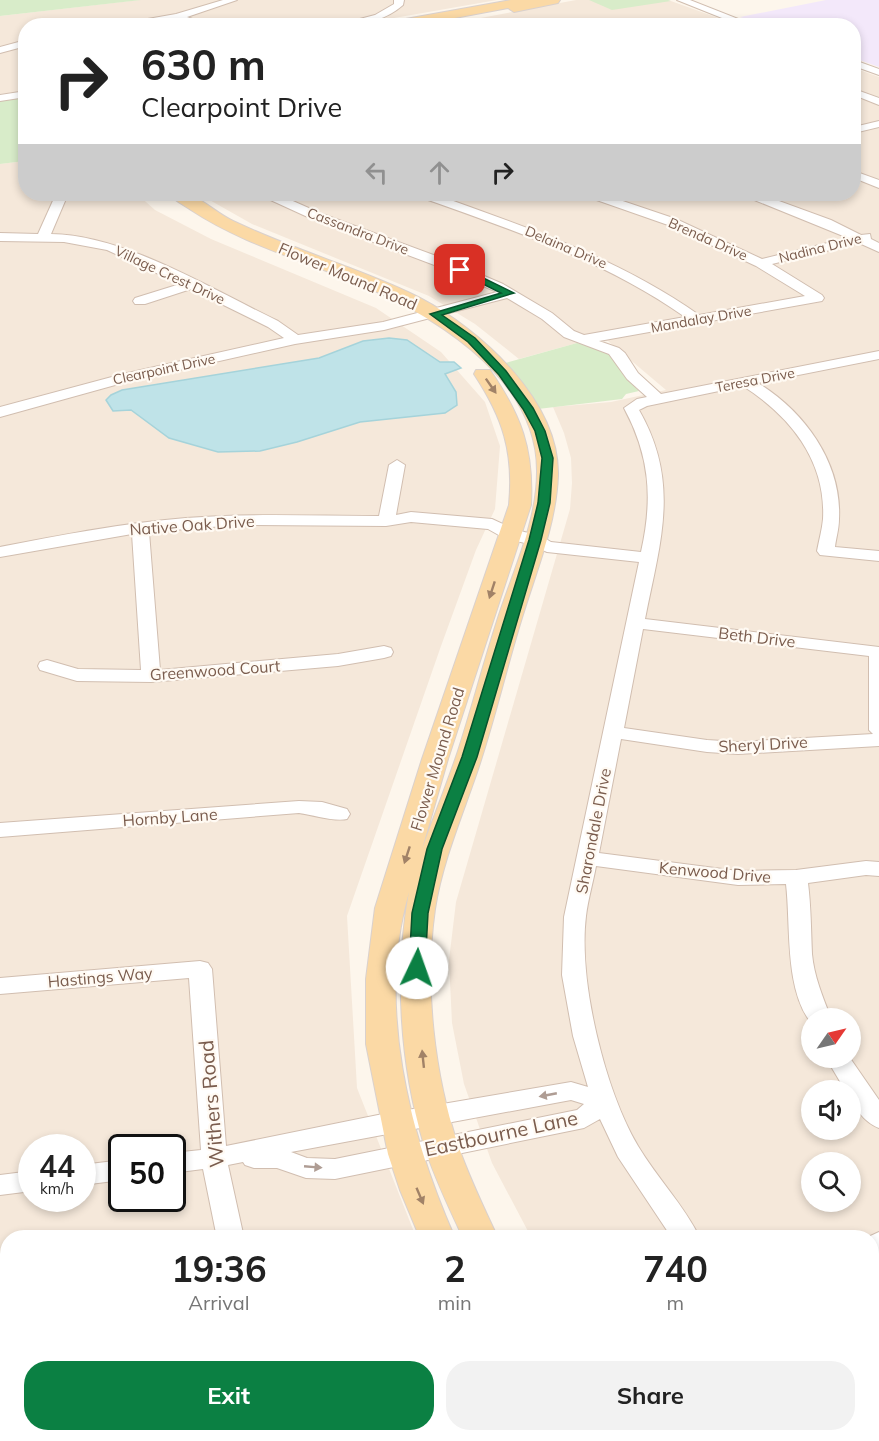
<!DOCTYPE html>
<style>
:root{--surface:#fff;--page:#f2f2f2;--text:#222;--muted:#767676;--accent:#0b8043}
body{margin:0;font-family:Mulish,sans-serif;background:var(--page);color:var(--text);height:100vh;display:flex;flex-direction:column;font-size:22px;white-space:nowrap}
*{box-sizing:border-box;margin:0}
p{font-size:20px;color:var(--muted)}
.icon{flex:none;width:33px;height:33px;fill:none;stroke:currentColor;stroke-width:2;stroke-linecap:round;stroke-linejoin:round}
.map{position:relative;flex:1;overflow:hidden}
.side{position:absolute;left:0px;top:1230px;width:879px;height:212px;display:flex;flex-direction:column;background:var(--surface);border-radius:24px 24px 0 0;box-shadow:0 3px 9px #0003}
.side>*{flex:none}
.top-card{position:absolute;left:18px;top:18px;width:843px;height:183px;border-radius:24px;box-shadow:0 3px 9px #0003;background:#fff;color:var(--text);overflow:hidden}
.needle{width:39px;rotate:56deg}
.tools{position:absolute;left:801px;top:1008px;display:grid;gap:12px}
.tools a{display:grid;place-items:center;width:60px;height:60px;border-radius:50%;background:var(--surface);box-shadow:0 3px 9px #0003;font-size:30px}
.speed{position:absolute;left:18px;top:1134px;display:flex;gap:12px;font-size:30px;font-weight:700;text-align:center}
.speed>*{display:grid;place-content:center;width:78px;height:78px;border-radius:50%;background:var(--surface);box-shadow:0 3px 9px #0003;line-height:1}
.speed small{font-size:15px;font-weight:400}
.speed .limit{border:3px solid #111;border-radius:9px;background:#fff;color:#111}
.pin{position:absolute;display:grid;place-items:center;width:51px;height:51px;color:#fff;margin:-26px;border-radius:12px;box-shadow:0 3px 9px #0006}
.me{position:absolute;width:66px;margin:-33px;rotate:3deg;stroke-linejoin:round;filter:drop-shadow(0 0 4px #0008)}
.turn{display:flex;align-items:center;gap:21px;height:126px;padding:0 24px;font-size:27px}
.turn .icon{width:78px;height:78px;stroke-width:2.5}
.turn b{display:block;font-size:42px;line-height:51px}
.lanes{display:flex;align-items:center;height:57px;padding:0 24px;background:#0003;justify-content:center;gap:30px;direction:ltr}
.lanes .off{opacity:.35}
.eta{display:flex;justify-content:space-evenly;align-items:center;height:102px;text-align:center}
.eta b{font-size:36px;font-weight:700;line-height:42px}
.cta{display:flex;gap:12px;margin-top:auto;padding:12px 24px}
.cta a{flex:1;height:69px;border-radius:24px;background:var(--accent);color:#fff;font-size:24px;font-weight:700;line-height:69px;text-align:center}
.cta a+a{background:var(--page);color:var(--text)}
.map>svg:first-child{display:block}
</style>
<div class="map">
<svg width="879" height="1441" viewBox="0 0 879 1441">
<rect width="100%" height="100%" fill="#fdf6ec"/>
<g fill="#f5e8da" fill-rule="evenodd">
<polygon points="139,0 497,0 354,25 26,26 25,91 0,94 0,16"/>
<polygon points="576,0 668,0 738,25 438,26"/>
<path d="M 854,68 L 879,77 L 879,1424 L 872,1429 L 872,1238 L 531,1237 L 492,1163 L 464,1084 L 452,1023 L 449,960 L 456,902 L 570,509 L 572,483 L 571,458 L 564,433 L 553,407 L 611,402 L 666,390 L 608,341 L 577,343 L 519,359 L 475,324 L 429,296 L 252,224 L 199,194 L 854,194 ZM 812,1018 L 850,1018 L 850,1058 L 812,1058 ZM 812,1090 L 850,1090 L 850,1130 L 812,1130 ZM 812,1162 L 850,1162 L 850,1202 L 812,1202 Z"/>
<path d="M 25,161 L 26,194 L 137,194 L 155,210 L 211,239 L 376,308 L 441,352 L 485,402 L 500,446 L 495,509 L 476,550 L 441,646 L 347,916 L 357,1088 L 416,1237 L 8,1238 L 8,1434 L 527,1434 L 531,1441 L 0,1441 L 0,164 ZM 32,1148 L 82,1148 L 82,1198 L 32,1198 ZM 122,1148 L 172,1148 L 172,1198 L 122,1198 Z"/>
<polygon points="686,1434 864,1434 854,1441 694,1441"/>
</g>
<polygon fill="#f3e8fa" points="826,0 879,0 879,67 854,58 854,26 765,25 740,17"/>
<g fill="#d8ecc9">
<polygon points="0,0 141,0 0,16"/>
<polygon points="589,0 668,0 671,1 612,10"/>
<polygon points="25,97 25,161 0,164 0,100"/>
<polygon points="577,343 606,350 615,360 624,376 639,391 626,394 622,399 538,409 502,364"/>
</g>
<polygon fill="#bfe3e8" stroke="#a5d3da" stroke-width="1.5" points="389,338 407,340 440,362 454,362 461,368 445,374 456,392 457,405 445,413 360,422 297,442 260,451 218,452 169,438 131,410 113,411 106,400 111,395 122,390 319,358 363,341"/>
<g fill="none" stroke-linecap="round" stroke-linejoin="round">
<g stroke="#d1beb0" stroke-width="2">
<g id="minor">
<path d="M 223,0 L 237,0 L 187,17 L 211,26 C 198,26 185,20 174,20 C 152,21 130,26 108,26 L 176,14 Z"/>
<path d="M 394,0 L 404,0 L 403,5 C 384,22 357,26 333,26 L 375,15 L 394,4 Z"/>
<polygon points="677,0 690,0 756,26 742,26"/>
<polygon points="494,20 514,24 515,26 491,25 491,21"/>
<polygon points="26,40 26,46 0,53 0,47"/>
<polygon points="854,60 879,69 879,75 854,66"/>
<polygon points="854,89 879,98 879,105 854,95"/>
<polygon points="26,91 26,97 0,101 0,95"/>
<polygon points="879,121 879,127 854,133 854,127"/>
<polygon points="854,171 879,180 879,188 854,178"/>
<path d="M 56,194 L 68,194 L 51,234 C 125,235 211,289 278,321 L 298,335 L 383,322 L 497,292 L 437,266 L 312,219 L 264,197 L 262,194 L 277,194 L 320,213 L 447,260 L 503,284 L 552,313 L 574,331 L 584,335 L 685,317 C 604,260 512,230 420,197 L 418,194 L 434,194 C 526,227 618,258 699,315 L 805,296 L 756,266 L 668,225 L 588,197 L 586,194 L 602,194 L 676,219 L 762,259 L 848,238 L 747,197 L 745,194 L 760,194 L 831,220 L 861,235 L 870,234 L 871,239 L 879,243 L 879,252 L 859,243 L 772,264 L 822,295 L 824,298 L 822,301 L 599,341 L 619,348 L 625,353 L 638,373 L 661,394 L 879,351 L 879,359 L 758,383 C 805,412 842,463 839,519 C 839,529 836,538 835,547 L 879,551 L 879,561 L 820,555 L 817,551 C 819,540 822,530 823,519 C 826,460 790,416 743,386 L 647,406 L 639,410 C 681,483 660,542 645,619 L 879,647 L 879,746 L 738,754 L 707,752 L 621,739 L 599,853 L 738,871 L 796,870 L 866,861 L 879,862 L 879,876 L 866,875 L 808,883 C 811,907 811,930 812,954 C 814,976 823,998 831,1018 L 812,1018 L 812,1024 C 784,990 791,926 786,884 L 738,885 L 596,866 C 593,883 588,899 586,916 C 578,981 605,1090 638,1146 C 657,1178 684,1205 700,1238 L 672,1238 L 618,1157 L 600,1119 L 584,1128 L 335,1179 L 306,1178 L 277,1168 L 254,1168 L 245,1165 L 243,1162 L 228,1165 L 244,1238 L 217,1238 L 203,1169 L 172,1173 L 172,1153 L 201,1150 L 189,978 L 0,994 L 0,978 L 200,961 L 208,963 L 212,969 L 226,1146 L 378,1115 L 571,1082 L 588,1087 L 573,1036 L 562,975 L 564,917 L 639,562 L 547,552 L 529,544 L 504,538 L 488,529 L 411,522 L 386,526 L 236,525 L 149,532 L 160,670 L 338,654 L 384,646 L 391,648 L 393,652 L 391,656 L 384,658 L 338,666 L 151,682 L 77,681 L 40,670 L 38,666 L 40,662 L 47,660 L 78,669 L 141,670 L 132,534 L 0,557 L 0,547 C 62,535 123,523 186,518 C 250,513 314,516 379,516 L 389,465 L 397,460 L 405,465 L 396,515 L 411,512 L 492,519 L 516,530 L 541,536 L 551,542 L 641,552 C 653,499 650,456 624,408 L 637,399 L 647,397 L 627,379 L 609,354 L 564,337 L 542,319 L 507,298 L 384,330 L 295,344 L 126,382 L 0,417 L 0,407 L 123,374 L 284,338 L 268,327 L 191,289 L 145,304 L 135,304 L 133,301 L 135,298 L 180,284 L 107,250 L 64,242 L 0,241 L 0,233 L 38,234 ZM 643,629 L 869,656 L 869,730 L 873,734 L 738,742 L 707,740 L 624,728 ZM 571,1100 L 584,1104 L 577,1110 L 335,1159 L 307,1158 L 291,1152 Z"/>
<path d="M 299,801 L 322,802 L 347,809 L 350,814 L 347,819 C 335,822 313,815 299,813 L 0,837 L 0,823 Z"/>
<path d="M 826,1058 L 850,1058 L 879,1100 L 879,1128 C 865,1123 850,1105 850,1090 L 845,1090 Z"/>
<polygon points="122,1160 122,1180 82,1185 82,1165"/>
<polygon points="32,1171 32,1191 0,1195 0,1175"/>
<polygon points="879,1232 879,1257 872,1259 872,1238 866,1238"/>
<rect x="0" y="1407" width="8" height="26"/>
</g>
</g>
<g stroke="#dad1cd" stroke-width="2">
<g id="major">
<polygon points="511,0 560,0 558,3 514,12 508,8 412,26 383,26 389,22"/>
<path d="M 169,194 C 175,194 183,192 188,194 C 204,200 218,214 233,221 C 269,238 305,251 342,265 C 368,275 395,285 420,298 C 481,330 560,401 558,476 C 556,526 535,574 521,621 C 505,673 493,727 475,778 C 460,821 442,864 435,909 C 424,986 434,1075 459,1148 C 470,1179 484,1208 498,1238 L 463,1238 C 449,1207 434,1177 424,1145 C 400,1065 394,975 409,892 C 376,1004 409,1134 455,1238 L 420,1238 L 400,1190 L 388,1154 L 366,1044 L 366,979 L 375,908 L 422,759 L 509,505 C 514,452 503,418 474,374 L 476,370 L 490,370 C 521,415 534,449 531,505 L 448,759 L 422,849 C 434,816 447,784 458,751 C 472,708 483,664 497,621 C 512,573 537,523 537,472 C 538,373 424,309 344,278 C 292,257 238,241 191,210 C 184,205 175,201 169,194 Z"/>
<polygon points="545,1434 587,1434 591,1441 549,1441"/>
<polygon points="599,1434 641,1434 645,1441 603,1441"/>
</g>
</g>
<use href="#minor" fill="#fff" fill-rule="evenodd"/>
<use href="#major" fill="#fbd9a5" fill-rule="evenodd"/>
</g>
<defs><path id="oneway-solid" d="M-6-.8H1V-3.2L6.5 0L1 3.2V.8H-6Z" transform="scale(1.5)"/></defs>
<g fill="#a18267">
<use href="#oneway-solid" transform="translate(491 386) rotate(55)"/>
<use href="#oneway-solid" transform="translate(492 590) rotate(108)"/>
<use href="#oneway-solid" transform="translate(407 855) rotate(108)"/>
<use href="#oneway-solid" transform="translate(423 1059) rotate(-96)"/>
<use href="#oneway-solid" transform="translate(420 1196) rotate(67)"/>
</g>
<g fill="#af9d94">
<use href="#oneway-solid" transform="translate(548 1095) rotate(169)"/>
<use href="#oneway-solid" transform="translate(313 1167) rotate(5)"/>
</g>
<polygon fill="#0b8043" stroke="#07532c" stroke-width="1.5" points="457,268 463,268 514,293 442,315 475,338 506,371 533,408 545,431 553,458 550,503 541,540 477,757 442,849 428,913 425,968 423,972 411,972 409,968 412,913 427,849 462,757 529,540 538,503 542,458 535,431 523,409 499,375 468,342 430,314 501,293 457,271"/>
<g text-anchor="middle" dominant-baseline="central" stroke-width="4.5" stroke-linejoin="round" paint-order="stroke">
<g font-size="14" fill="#7a5c4d" stroke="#fffaf3">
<text transform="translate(358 231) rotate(21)">Cassandra Drive</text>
<text transform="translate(708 239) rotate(24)">Brenda Drive</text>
<text transform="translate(566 247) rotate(23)">Delaina Drive</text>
<text transform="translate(820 248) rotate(-14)">Nadina Drive</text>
<text transform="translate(170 275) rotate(25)">Village Crest Drive</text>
<text transform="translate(701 319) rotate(-10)">Mandalay Drive</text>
<text transform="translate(164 369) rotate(-12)">Clearpoint Drive</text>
<text transform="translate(755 380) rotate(-11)">Teresa Drive</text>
</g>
<g font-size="16" fill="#7a5c4d" stroke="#fffaf3">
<text transform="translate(348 276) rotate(23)">Flower Mound Road</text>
<text transform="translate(192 525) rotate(-4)">Native Oak Drive</text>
<text transform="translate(757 637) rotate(7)">Beth Drive</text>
<text transform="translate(215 670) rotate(-4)">Greenwood Court</text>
<text transform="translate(763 744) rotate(-3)">Sheryl Drive</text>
<text transform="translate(437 759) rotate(-73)">Flower Mound Road</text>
<text transform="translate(170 817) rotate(-4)">Hornby Lane</text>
<text transform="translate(593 831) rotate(-79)">Sharondale Drive</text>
<text transform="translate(715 872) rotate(5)">Kenwood Drive</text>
<text transform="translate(100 977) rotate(-5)">Hastings Way</text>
</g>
<g font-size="20" fill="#7a5c4d" stroke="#fffaf3">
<text transform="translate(211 1104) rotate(-95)">Withers Road</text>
<text transform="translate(501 1133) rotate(-12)">Eastbourne Lane</text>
</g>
</g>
</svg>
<div class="tools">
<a><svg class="needle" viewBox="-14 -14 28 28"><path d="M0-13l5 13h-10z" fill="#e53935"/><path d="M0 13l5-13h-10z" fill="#767676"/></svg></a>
<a><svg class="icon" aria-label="sound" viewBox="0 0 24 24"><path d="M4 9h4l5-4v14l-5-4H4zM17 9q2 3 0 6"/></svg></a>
<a><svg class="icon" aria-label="search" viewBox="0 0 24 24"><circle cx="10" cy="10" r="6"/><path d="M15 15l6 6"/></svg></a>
</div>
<div class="speed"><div>44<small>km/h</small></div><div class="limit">50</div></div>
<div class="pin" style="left:460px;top:270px;background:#d93025"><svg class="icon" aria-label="arrive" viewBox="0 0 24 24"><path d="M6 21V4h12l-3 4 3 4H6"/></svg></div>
<svg class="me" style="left:417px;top:968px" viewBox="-20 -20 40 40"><circle r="19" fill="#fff"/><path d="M0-13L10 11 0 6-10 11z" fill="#0b8043"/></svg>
<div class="top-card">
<div class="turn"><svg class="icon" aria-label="right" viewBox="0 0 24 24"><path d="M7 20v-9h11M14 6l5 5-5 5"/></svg><div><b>630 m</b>Clearpoint Drive</div></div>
<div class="lanes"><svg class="icon off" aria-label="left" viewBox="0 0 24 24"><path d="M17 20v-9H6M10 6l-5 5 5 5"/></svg><svg class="icon off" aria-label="ahead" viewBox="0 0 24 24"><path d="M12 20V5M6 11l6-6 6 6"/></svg><svg class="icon" aria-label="right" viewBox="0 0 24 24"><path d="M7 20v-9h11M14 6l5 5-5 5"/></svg></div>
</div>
<section class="side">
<div class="eta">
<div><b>19:36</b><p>Arrival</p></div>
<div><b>2</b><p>min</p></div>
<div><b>740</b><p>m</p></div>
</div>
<div class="cta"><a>Exit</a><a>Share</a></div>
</section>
</div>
